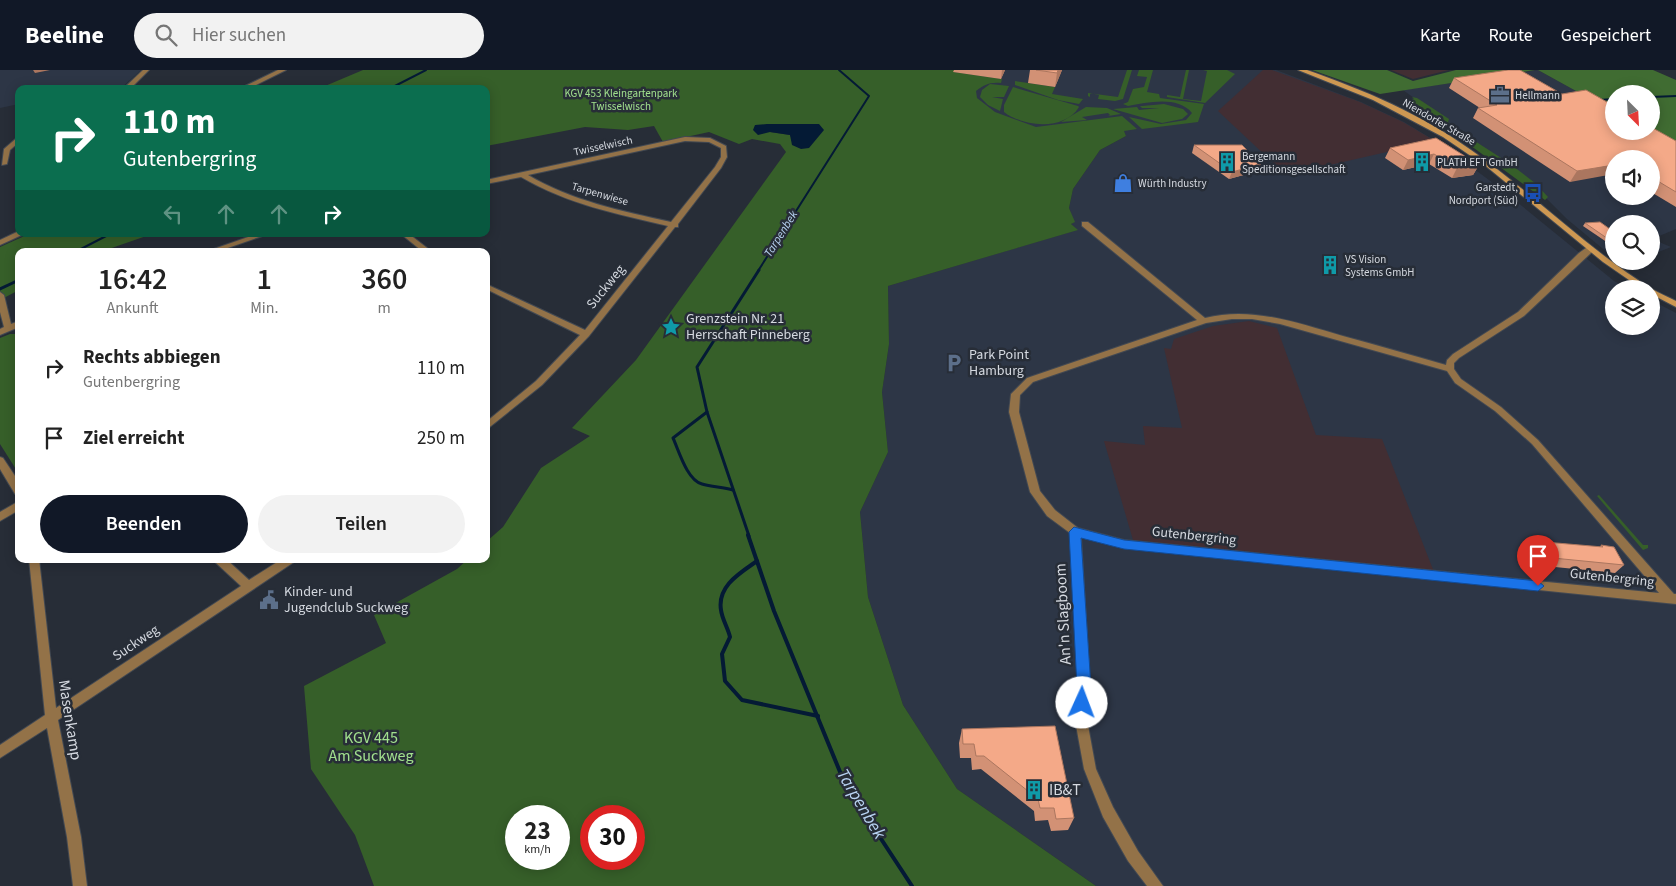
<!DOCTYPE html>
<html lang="de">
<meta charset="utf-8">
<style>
:root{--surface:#fff;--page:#f2f2f2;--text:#222;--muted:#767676;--accent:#111827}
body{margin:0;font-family:"Source Sans 3",sans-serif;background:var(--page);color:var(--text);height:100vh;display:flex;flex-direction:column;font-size:19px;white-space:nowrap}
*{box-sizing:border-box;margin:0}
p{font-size:16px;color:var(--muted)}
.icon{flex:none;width:28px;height:28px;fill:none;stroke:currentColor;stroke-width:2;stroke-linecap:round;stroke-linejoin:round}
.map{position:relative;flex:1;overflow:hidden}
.side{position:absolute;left:15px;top:178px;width:475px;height:315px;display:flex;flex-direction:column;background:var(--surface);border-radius:10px;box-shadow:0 2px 12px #0003}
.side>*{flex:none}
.hud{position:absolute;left:15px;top:15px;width:475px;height:152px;border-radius:10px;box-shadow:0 2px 12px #0003;background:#0b6e4f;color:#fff;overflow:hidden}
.needle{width:32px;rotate:156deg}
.buttons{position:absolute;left:1605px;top:15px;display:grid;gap:10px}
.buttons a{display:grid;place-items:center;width:55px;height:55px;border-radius:50%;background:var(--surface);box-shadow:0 2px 12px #0003;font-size:25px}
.speed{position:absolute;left:505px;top:735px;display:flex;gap:10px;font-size:25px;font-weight:700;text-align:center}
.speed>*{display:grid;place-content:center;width:65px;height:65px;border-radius:50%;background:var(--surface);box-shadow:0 2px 12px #0003;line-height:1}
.speed small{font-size:12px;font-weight:400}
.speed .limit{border:8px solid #d22;background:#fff;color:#111}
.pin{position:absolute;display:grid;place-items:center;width:42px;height:42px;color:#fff;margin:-51px -21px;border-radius:50% 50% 50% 0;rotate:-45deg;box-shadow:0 0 5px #0007}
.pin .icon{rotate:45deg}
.me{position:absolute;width:55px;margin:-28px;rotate:2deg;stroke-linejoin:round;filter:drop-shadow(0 0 4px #0008)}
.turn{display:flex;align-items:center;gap:18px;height:105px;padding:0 25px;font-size:22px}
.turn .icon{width:65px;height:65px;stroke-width:2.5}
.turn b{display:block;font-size:35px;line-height:42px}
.lanes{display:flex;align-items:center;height:48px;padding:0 25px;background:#0003;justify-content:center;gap:25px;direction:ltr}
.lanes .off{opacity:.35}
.eta{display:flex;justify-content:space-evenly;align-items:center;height:85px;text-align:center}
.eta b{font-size:30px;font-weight:600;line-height:35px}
.button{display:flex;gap:10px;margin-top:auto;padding:10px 25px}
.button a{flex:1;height:58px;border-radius:30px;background:var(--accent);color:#fff;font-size:20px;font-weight:600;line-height:58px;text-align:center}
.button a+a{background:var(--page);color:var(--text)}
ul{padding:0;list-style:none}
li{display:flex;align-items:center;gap:15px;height:70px;padding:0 25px}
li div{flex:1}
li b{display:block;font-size:19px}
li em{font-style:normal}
header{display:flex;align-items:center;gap:30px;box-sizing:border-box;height:70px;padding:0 25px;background:var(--accent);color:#fff}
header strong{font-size:24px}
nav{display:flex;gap:28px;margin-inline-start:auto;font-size:18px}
.search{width:350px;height:45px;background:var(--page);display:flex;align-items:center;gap:12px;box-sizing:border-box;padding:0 18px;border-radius:28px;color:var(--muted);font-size:19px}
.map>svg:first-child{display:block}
</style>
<header>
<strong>Beeline</strong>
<div class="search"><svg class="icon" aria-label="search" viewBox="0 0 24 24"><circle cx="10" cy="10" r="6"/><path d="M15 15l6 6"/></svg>Hier suchen</div>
<nav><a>Karte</a><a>Route</a><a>Gespeichert</a></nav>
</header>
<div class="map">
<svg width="1676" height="816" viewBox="0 0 1676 816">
<rect width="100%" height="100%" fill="#272d37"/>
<g fill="#2d3646" fill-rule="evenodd">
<polygon points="0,0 141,0 120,19 19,19 19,34 0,38"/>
<polygon points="949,0 1276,0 1361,32 1404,52 1442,75 1501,119 1614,211 1630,219 1614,219 1614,256 1651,256 1651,230 1676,243 1676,816 1096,816 957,719 903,635 868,527 860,442 888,382 882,322 889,274 888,216 1077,160 1071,154 1074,152 1069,138 1073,119 1100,80 1126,66 1124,62 1043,60 994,46"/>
<path d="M 1538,0 L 1614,42 L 1614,61 L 1676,77 L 1676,159 L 1652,169 L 1671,177 L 1651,185 L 1651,154 L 1614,154 L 1614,188 L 1567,149 L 1546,128 L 1407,30 L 1414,28 L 1403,20 ZM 1614,89 L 1651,89 L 1651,126 L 1614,126 Z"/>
</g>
<g fill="#422e33">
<polygon points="1263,0 1272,0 1360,32 1403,52 1435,71 1286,105 1218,41"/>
<polygon points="1391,0 1449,0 1413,9"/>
<polygon points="1249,251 1277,258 1316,365 1382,369 1434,502 1133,470 1104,371 1145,375 1143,356 1182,358 1164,278 1171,279 1174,269 1213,256"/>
</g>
<g fill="#365f29" fill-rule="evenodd">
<path d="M 363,0 L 954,0 L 954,2 L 1002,9 L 1001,13 C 989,12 984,15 976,21 L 977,28 L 995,42 L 1036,57 L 1122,46 L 1137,59 L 1124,61 L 1126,66 L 1100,80 L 1073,119 L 1069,138 L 1075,152 L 1071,154 L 1078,160 L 888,216 L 889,274 L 882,322 L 888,382 L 860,442 L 868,527 L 903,635 L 957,719 L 1096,816 L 374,816 L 355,765 L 311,699 L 304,616 L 386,573 L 374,545 L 457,499 L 468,489 L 486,489 L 486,472 L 503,457 L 541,398 L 590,366 L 572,358 L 636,290 L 786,82 L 780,74 L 752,69 L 739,74 L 709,62 L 663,72 L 654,56 L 628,60 L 585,57 L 486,76 L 486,19 L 318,19 ZM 767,54 L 819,54 L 792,69 L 790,65 L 770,62 ZM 516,746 L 559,746 L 559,789 L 516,789 ZM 591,746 L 634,746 L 634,789 L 591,789 Z"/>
<polygon points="1127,0 1132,0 1123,29 1115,31 1098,29 1099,25 1090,23 1090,27 1088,26 1088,23 1118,27"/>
<path d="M 1139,0 L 1153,0 L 1147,22 L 1159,24 L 1160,28 L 1204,34 L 1198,52 L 1142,59 L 1129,47 L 1161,54 L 1186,50 L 1192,43 C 1177,25 1147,33 1128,36 L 1123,34 L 1128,32 L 1133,19 L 1144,17 L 1147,7 L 1137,6 Z"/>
<polygon points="1186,0 1189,0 1183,29 1201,31 1207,1 1203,0 1227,0 1235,4 1205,33 1167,27 1167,25 1180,27"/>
<polygon points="1015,11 1055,17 1052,24 1083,29 1079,34 1058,30 1015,15"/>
<polygon points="990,14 1009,16 1004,27 992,27 1003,29 1000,41 988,35 980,27 982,20"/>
<path d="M 1013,17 L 1078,36 L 1079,37 C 1065,61 1023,57 1004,42 L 1004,35 Z"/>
<polygon points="1412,27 1417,28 1449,49 1448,52 1453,57 1509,93 1535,113 1548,127 1545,130 1467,73 1402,35 1402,32 1414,29"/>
<polygon points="1164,34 1183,39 1188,44 1182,49 1162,53 1113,39 1137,37 1139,40 1159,38 1142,38 1140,36 1142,36"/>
<polygon points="1086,37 1107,38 1121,44 1108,46 1110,45 1108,43 1082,47 1087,50 1061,52"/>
<polygon points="29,164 152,164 103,181 19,181 19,220 0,230 0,177"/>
<polygon points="10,264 19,264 19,404 0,374 0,268"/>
<polygon points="1599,425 1643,475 1648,475 1648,478 1643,480 1597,426"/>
</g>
<g fill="#406c32">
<polygon points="1312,0 1387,0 1413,11 1456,0 1535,0 1380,24"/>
<polygon points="1538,0 1653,0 1676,10 1676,77 1651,61 1651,24 1614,24 1614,42"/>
</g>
<polygon fill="#041a35" points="767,54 819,54 824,60 809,78 801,79 792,75 790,65 770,62 758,65 753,60 755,55"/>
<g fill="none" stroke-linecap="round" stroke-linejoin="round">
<g stroke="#041a35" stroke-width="2">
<polyline points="389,19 426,0"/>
<polyline points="1651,27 1676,26"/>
<polyline points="1599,30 1614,29"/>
<polyline points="1406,33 1431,47"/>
<polyline points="77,181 110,164"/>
<polyline points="758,201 869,26 839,0"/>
</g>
<g stroke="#041a35" stroke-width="3">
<polyline points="0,219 19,210"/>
<path d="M 707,342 L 673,368 C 679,381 687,410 702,414 C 712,417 723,417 733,420"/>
<polyline points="749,466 707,342 697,297 759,200"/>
</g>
<g stroke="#041a35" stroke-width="4">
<polyline points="748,465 774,541 845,714 912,816"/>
<path d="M 757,491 C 740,503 717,516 721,540 C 722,549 728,558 730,567 L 722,584 L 725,611 L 742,630 L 818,646"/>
</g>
<g stroke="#434952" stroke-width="2">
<g id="street">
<polygon points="143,0 149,0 130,19 123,19"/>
<polygon points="278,0 286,0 248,19 239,19"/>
<polygon points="19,66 19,72 10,80 7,94 2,95 4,79"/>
<path d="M 685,67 L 710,68 L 726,76 L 727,87 L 721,98 L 678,154 L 678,157 L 675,157 L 589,266 L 542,315 L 486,360 L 486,352 L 536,311 L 580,265 L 486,219 L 486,214 L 585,260 L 668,156 C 617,144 567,134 521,107 L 486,114 L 486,110 ZM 685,71 L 709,72 L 721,78 L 721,87 L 715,97 L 671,152 C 622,141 572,131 528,105 Z"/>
<path d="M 1082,152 L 1088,152 L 1205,248 C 1252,236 1297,253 1343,266 C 1377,275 1411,285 1446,295 L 1447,290 L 1453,284 L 1518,242 L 1579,183 L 1586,178 L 1592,178 L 1592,182 L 1524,246 L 1459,288 L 1454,293 L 1454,299 L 1461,309 L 1501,337 L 1538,370 L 1674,524 L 1676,524 L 1676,534 L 1124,478 L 1081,467 L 1090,617 L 1087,650 L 1096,699 L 1113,737 L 1138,781 L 1163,816 L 1147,816 L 1128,791 L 1103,747 L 1084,699 L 1075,650 L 1078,617 L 1070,463 L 1047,446 L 1030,422 L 1009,342 L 1011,324 L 1027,308 L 1197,250 L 1082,156 ZM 1232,249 L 1252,249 L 1280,254 L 1447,301 L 1455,313 L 1495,341 L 1532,374 L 1659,523 L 1124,470 L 1078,458 L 1055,440 L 1040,421 L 1019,342 L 1020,325 L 1033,312 L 1206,253 Z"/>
<polygon points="17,162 24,164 0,175 0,170"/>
<polygon points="257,164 268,164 219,181 208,181"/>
<polygon points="401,164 409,164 431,181 422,181"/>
<polygon points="0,222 4,225 11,254 19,251 19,257 0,265 0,259 4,257 0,242"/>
<polygon points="0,387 3,388 19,412 19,425 15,424 0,399"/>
<polygon points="19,431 19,440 0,451 0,442"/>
<polygon points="29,489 39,489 56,638 241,516 215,492 214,489 226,489 249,510 282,489 295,489 294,492 58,650 81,767 87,816 73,816 67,767 47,658 0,688 0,675 45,645"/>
</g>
</g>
<g stroke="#434952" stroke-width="2">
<path id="secondary" d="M 1298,0 L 1307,0 C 1364,20 1421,44 1471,80 C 1533,123 1587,179 1652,219 C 1659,223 1668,227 1676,231 L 1676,237 L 1651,224 L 1651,219 L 1642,219 L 1603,192 L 1487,97 L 1443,67 L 1373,30 Z"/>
</g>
<use href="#street" fill="#937248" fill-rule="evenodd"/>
<use href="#secondary" fill="#ce9852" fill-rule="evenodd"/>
</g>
<g fill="#d29175">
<polygon points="954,0 1005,0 1001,9 953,2"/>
<polygon points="1030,0 1062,0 1055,17 1028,13"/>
<polygon points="1454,8 1562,24 1676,71 1676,137 1651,122 1651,89 1614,89 1570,112 1473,48 1478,38 1480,38 1449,18"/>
<polygon points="1436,68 1479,95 1473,105 1452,108 1429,94 1403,100 1385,88 1390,78"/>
<polygon points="1194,75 1261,94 1258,101 1229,109 1192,83"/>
<polygon points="1585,153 1614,162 1614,177 1583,156"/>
<polygon points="1545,472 1600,477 1601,475 1624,495 1615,503 1545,496 1538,480"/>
<polygon points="962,659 1074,748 1068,760 1051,761 1048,750 1035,751 1034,741 981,699 972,700 971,688 960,688 959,673"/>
</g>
<g fill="#ab765f">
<polygon points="33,0 50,0 35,3"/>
<polygon points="1002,0 1005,0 1001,9"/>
<polygon points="1058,0 1062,0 1055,17 1057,3"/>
<polygon points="1434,84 1429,94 1403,100 1408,90"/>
<polygon points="1261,94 1258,101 1229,109 1232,102"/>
<polygon points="1479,95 1473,105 1452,108 1457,98"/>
<polygon points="1614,95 1614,104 1570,112 1577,101"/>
</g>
<g fill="#f4a988" stroke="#ab765f">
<polygon points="1036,0 1058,0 1057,3"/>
<polygon points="1508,0 1520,0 1562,24 1586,20 1614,36 1614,61 1651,61 1651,57 1676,71 1676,122 1651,107 1651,89 1614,89 1614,95 1577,101 1478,38 1497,35 1454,8"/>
<polygon points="1436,68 1479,95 1457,98 1434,84 1408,90 1390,78"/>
<polygon points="1194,75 1242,75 1261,94 1232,102"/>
<polygon points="1600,152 1614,162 1614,173 1585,153"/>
<polygon points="1545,472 1603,477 1601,475 1614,477 1624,495 1553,488"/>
<polygon points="1055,656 1074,748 1056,749 1054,738 1040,738 1038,729 984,686 976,686 974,674 963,674 962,659"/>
</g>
<polygon fill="#1a73e8" stroke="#114b97" points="1074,457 1124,470 1538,511 1544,516 1538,521 1124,479 1081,468 1091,617 1087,638 1082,640 1078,638 1076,633 1077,617 1069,462"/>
<defs>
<g id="office-bare" transform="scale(1.5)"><path d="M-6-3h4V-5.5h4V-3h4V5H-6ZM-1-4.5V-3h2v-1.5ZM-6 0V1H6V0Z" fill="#5c6f8a" stroke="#272d37" stroke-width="2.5" paint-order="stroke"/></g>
<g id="building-bare" transform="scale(1.5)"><path d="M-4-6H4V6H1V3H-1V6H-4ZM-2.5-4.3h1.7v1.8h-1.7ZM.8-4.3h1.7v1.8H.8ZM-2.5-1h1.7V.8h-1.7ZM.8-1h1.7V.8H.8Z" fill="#0f9aa8" stroke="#272d37" stroke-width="2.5" paint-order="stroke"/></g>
<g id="shop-bare" transform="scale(1.5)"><path d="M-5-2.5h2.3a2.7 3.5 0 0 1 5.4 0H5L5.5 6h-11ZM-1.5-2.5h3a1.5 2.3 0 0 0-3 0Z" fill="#3f7fe0" stroke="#272d37" stroke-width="2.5" paint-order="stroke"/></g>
<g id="bus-bare" transform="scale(1.5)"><path d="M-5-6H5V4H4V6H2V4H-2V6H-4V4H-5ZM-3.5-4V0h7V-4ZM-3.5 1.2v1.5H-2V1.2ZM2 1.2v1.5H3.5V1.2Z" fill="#1a4fb4" stroke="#272d37" stroke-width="2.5" paint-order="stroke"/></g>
<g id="sight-bare" transform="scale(1.5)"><path d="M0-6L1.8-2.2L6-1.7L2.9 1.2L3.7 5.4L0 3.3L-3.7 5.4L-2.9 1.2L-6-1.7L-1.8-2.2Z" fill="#0f9aa8" stroke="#272d37" stroke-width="2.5" paint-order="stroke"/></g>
<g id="parking-bare" transform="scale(1.5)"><path d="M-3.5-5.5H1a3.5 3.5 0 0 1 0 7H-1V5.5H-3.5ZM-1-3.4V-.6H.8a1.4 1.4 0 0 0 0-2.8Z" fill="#5c6f8a" stroke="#272d37" stroke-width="2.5" paint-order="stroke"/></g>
<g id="civic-bare" transform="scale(1.5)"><path d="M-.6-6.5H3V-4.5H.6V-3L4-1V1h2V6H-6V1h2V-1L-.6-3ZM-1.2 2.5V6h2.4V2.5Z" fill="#5c6f8a" stroke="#272d37" stroke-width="2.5" paint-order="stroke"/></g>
</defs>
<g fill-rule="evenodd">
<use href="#office-bare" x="1500" y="25"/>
<use href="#building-bare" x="1227" y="92"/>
<use href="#building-bare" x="1422" y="92"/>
<use href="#shop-bare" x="1123" y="113"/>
<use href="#bus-bare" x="1533" y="123"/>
<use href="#building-bare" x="1330" y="195"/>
<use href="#sight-bare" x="671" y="257"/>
<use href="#parking-bare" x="954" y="293"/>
<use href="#civic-bare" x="269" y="530"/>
<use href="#building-bare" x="1034" y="720"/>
</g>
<g text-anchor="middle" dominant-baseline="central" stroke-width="5" stroke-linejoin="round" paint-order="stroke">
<g font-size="11" fill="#a1e08d" stroke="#272d37">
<text x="621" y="23">KGV 453 Kleingartenpark<tspan x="621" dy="13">Twisselwisch</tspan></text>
</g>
<g font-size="11" fill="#d5d9e0" stroke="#272d37" text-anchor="start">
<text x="1515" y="25">Hellmann</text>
<text x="1242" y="86">Bergemann<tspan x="1242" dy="13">Speditionsgesellschaft</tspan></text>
<text x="1437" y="92">PLATH EFT GmbH</text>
<text x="1138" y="113">Würth Industry</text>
<text x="1518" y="117" text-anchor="end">Garstedt,<tspan x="1518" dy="13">Nordport (Süd)</tspan></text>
<text x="1345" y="189">VS Vision<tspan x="1345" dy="13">Systems GmbH</tspan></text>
</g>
<g font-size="11" fill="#d5d9e0" stroke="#272d37">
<text transform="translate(1439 52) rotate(30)">Niendorfer Straße</text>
<text transform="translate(603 76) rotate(-12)">Twisselwisch</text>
<text transform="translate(600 124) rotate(16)">Tarpenwiese</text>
</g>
<g font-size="12" font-style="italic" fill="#b8d2f1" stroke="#272d37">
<text transform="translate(781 164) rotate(-58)">Tarpenbek</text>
</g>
<g font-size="14" fill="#d5d9e0" stroke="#272d37">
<text transform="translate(606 217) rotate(-51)">Suckweg</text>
<text transform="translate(1194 466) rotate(6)">Gutenbergring</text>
<text transform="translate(1612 508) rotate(6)">Gutenbergring</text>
<text transform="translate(136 573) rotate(-34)">Suckweg</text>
</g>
<g font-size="14" fill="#d5d9e0" stroke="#272d37" text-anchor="start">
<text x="686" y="249">Grenzstein Nr. 21<tspan x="686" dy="16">Herrschaft Pinneberg</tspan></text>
<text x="969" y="285">Park Point<tspan x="969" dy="16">Hamburg</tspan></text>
<text x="284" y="522">Kinder- und<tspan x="284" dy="16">Jugendclub Suckweg</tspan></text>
</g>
<g font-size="16" fill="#d5d9e0" stroke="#272d37">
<text transform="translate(1063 544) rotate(-93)">An'n Slagboom</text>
<text transform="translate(70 650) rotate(81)">Masenkamp</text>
</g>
<g font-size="16" fill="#a1e08d" stroke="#272d37">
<text x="371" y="668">KGV 445<tspan x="371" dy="18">Am Suckweg</tspan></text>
</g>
<g font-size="16" fill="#d5d9e0" stroke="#272d37" text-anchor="start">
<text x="1049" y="720">IB&amp;T</text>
</g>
<g font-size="18" font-style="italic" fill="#b8d2f1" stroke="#272d37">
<text transform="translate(861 734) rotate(59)">Tarpenbek</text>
</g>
</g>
</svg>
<div class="buttons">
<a><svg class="needle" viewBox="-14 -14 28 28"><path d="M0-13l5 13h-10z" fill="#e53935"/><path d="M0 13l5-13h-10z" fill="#767676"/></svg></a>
<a><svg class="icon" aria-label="sound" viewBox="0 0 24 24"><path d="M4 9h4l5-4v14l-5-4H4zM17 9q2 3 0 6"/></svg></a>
<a><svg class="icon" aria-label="search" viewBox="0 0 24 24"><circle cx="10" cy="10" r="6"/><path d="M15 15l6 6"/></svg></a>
<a><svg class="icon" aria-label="layers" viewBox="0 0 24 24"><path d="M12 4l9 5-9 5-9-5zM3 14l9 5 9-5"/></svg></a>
</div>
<div class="speed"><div>23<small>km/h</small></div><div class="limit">30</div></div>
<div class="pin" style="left:1538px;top:516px;background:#d93025"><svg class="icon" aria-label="arrive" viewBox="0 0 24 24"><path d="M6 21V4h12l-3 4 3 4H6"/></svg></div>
<svg class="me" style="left:1082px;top:633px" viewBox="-20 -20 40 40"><circle r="19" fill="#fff"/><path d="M0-13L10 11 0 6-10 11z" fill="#1a73e8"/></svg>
<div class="hud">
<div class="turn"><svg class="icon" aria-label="right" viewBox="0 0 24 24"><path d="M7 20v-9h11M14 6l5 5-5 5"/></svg><div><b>110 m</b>Gutenbergring</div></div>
<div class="lanes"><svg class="icon off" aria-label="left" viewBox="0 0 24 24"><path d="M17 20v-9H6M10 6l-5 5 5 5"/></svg><svg class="icon off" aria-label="ahead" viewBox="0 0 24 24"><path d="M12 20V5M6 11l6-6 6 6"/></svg><svg class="icon off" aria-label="ahead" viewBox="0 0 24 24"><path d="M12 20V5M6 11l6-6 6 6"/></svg><svg class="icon" aria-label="right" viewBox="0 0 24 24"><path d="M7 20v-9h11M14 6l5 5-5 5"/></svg></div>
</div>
<section class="side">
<div class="eta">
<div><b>16:42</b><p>Ankunft</p></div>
<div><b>1</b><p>Min.</p></div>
<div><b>360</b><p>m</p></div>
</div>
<ul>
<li><svg class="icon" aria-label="right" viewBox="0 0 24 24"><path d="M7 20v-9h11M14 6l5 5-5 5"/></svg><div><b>Rechts abbiegen</b><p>Gutenbergring</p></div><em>110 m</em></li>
<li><svg class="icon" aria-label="arrive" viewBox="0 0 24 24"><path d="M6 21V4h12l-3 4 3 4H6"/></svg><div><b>Ziel erreicht</b></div><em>250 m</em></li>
</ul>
<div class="button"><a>Beenden</a><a>Teilen</a></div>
</section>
</div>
